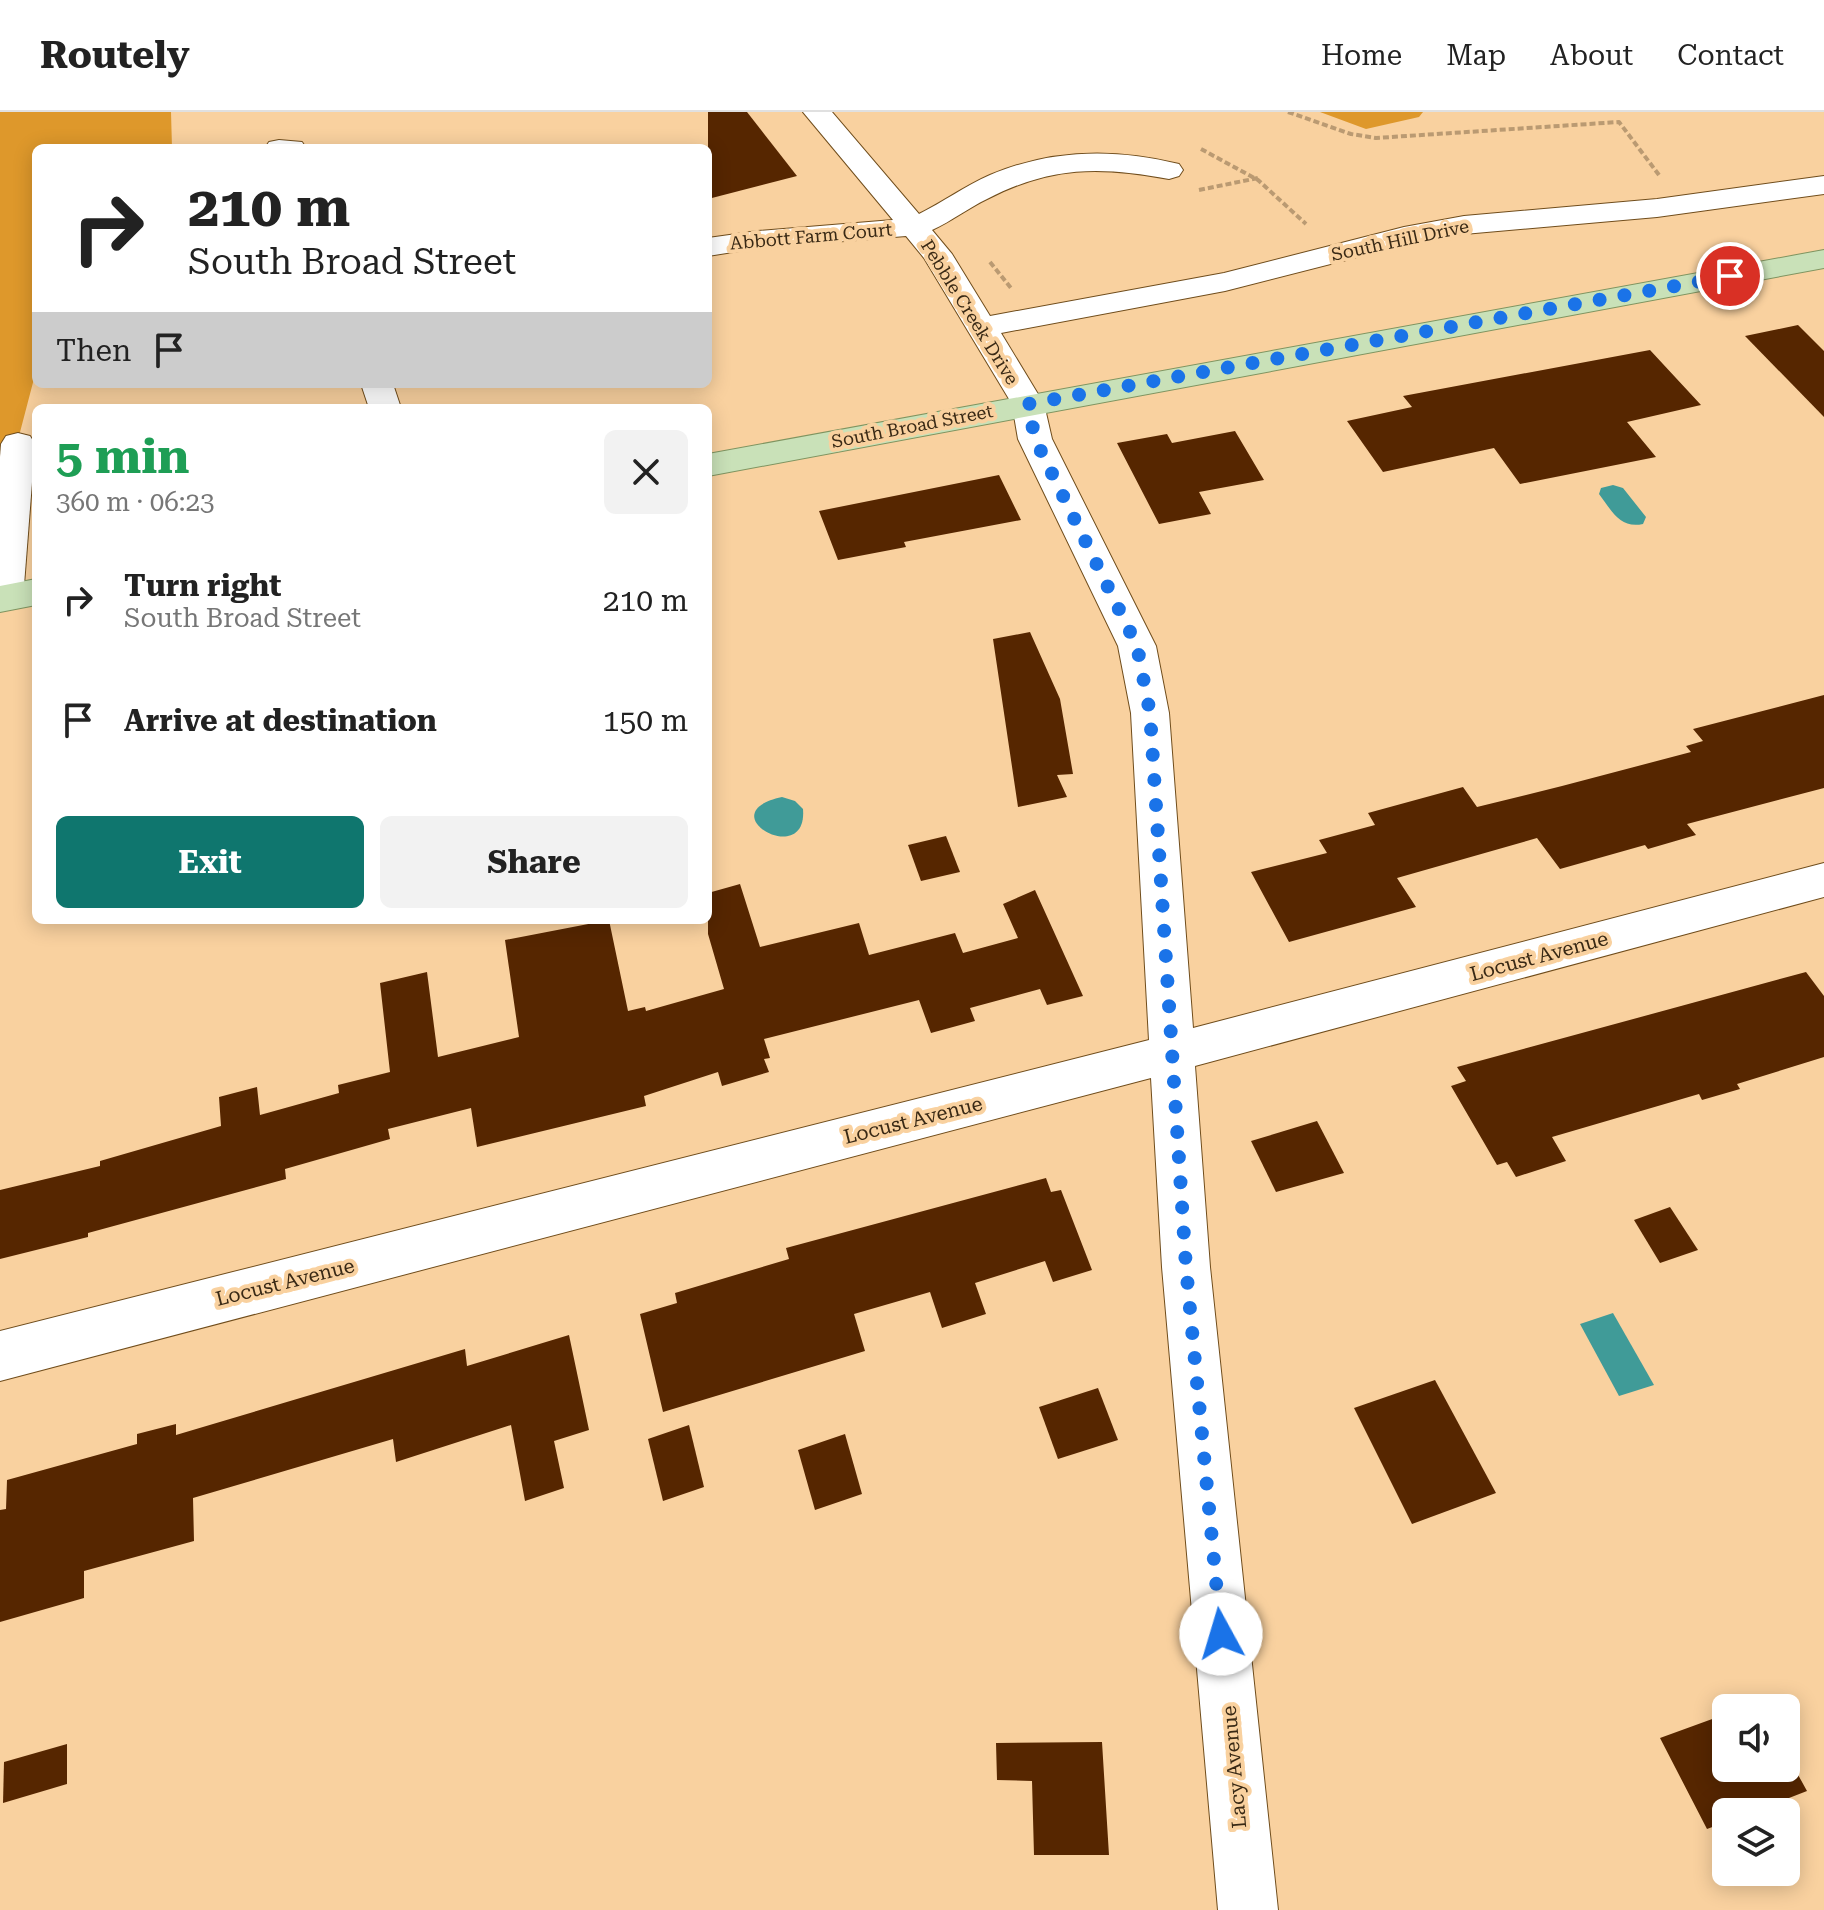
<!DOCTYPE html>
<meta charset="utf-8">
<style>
:root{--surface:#fff;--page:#f2f2f2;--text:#222;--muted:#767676;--line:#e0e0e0;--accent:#0f766e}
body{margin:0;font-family:"Roboto Serif",serif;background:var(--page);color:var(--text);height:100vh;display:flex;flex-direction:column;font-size:30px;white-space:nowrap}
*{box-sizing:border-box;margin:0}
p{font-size:26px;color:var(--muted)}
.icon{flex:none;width:44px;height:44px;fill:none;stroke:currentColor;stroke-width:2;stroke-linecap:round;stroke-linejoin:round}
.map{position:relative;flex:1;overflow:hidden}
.sheet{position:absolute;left:32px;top:292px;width:680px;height:520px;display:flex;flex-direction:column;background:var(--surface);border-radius:12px;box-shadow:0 4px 20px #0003}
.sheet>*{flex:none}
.banner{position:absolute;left:32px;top:32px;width:680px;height:244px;border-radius:12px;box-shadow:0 4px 20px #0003;background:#fff;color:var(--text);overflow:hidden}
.controls{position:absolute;left:1712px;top:1582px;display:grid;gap:16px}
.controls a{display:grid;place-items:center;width:88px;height:88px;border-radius:12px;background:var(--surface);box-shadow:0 4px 20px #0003;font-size:40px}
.pin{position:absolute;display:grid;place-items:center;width:68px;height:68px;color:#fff;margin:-34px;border:4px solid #fff;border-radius:50%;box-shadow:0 2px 8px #0007}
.me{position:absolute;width:88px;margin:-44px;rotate:354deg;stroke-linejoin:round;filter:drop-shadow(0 0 6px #0008)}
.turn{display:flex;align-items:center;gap:28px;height:168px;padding:0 24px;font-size:36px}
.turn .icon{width:104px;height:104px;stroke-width:2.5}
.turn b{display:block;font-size:56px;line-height:68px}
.then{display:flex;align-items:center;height:76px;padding:0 24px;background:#0003;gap:16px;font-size:30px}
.round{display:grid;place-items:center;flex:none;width:84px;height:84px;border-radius:12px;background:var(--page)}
.summary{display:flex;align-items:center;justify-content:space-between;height:136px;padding:0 24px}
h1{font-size:48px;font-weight:700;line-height:60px;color:#1e9e55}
.button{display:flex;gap:16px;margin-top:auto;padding:16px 24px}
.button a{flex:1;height:92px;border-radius:12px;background:var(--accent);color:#fff;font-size:32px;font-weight:700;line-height:92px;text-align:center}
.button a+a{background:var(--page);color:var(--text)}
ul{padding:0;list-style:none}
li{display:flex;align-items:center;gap:24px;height:120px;padding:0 24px}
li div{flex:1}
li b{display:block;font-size:30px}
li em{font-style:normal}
header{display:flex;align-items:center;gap:48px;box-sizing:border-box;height:112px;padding:0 40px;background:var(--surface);border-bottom:2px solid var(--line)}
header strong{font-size:38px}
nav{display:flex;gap:44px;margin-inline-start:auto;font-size:28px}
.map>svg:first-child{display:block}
</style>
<header>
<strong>Routely</strong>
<nav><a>Home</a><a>Map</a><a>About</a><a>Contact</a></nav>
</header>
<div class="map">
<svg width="1824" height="1798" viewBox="0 0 1824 1798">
<rect width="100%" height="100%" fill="#f9d19f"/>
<g fill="#de982b">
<polygon points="0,0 171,0 172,36 36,36 36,259 19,324 0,339"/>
<polygon points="1320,0 1423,0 1419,5 1366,17"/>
</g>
<g fill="#409b98">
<path d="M 1613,373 L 1623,376 L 1646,405 L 1643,412 C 1620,417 1612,399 1599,382 L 1601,376 Z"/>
<path d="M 782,685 L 795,689 L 803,697 C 808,758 707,701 782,685 Z"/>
<polygon points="1613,1201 1654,1273 1619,1284 1580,1212"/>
</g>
<g fill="#562600">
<polygon points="708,0 747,0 797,64 708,87"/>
<polygon points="1798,213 1824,239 1824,305 1745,224"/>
<polygon points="1650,238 1701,293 1627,310 1656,345 1520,372 1494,336 1383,360 1347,309 1412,295 1403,284"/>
<polygon points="1235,319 1264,368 1199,380 1211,402 1159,412 1117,331 1167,322 1172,331"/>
<polygon points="999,363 1021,408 904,430 906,435 838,448 819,399"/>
<polygon points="1030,520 1060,587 1073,662 1057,663 1067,685 1018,695 993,527"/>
<polygon points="1824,583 1824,676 1687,712 1696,723 1648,737 1645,733 1560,757 1537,726 1397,766 1416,795 1289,830 1251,760 1327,741 1319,728 1375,713 1368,701 1463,675 1477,695 1562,674 1691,640 1686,634 1703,629 1693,617"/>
<polygon points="946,724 960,760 921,769 908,733"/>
<polygon points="740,772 760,835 859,811 869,843 955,821 963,841 1018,826 1003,792 1035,778 1083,884 1047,893 1040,877 970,896 975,909 931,921 919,888 764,927 770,946 764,947 769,960 722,974 718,960 644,984 646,994 477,1035 471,996 388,1017 390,1027 285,1057 286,1067 88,1121 88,1125 0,1147 0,1078 100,1054 100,1049 221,1014 219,985 257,975 260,1003 339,981 338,973 390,960 380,871 427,860 438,945 519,925 505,828 609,808 628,899 645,895 646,899 724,877 708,822 708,781"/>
<polygon points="1806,860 1824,884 1824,945 1737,972 1740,977 1702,988 1699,982 1552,1025 1566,1049 1516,1065 1507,1050 1497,1053 1451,974 1466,969 1457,955"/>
<polygon points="1317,1009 1344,1061 1276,1080 1251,1029"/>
<polygon points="1046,1066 1051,1080 1061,1078 1092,1158 1053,1170 1045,1149 975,1171 986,1202 942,1216 930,1180 854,1202 865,1239 663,1300 640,1202 677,1191 675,1181 789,1147 786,1136"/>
<polygon points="1670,1095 1698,1138 1660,1151 1634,1108"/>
<polygon points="569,1223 589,1318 554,1329 564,1376 525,1389 511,1313 396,1350 393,1327 193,1386 194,1429 84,1459 84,1486 0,1510 0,1398 6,1397 7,1368 137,1332 137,1322 176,1312 176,1323 465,1237 467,1254"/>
<polygon points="1435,1268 1496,1381 1412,1412 1354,1296"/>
<polygon points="1098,1276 1118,1328 1058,1347 1039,1295"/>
<polygon points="689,1313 704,1375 663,1389 648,1327"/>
<polygon points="845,1322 862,1382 815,1398 798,1338"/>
<polygon points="1726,1602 1726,1656 1786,1656 1786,1641 1807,1679 1753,1700 1726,1700 1726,1710 1707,1717 1660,1626"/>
<polygon points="1102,1630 1109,1743 1034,1743 1032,1669 997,1668 996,1631"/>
<polygon points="67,1632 67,1672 3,1691 4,1650"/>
</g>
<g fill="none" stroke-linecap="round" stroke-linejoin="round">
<g stroke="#704d1c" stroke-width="2">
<g id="minor">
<path d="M 803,0 L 832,0 L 919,102 C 943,90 965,74 990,63 C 1051,37 1115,36 1179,52 L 1183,58 L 1179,64 L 1169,67 C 1100,54 1051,54 987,87 C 968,96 952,109 932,118 L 952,142 L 990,204 L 1224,161 L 1404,115 L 1464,104 L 1657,87 L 1824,64 L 1824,82 L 1657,105 L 1464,122 L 1405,133 L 1225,179 L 1001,221 L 1044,292 L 1052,327 L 1156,534 L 1169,601 L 1193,916 L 1824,751 L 1824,785 L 1195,954 L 1210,1155 L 1278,1798 L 1218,1798 L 1162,1155 L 1151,966 L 0,1269 L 0,1219 L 1149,928 L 1131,601 L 1118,534 L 1018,327 L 1012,292 L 924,146 L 906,124 L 758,136 L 708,144 L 708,126 L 758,119 L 893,108 Z"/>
<polygon points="279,28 302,30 306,36 265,36 269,30"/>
<polygon points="361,272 393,272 401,296 369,296"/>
<polygon points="18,321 30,324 35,332 23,486 18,495 0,497 0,345 1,332 6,324"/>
</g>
</g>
<g stroke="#7f9460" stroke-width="2">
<g id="major">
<polygon points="1824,138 1824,156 708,364 708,342"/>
<polygon points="36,467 36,493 0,500 0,474"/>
</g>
</g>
<g stroke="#ba9a72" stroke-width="4" stroke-dasharray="6 3" stroke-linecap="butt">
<polyline points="1288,0 1351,22 1376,26 1619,10 1659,63"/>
<polyline points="1201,37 1258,68 1306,112"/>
<polyline points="1199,78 1258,66"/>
<polyline points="990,150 1011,176"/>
</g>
<use href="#minor" fill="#fff" fill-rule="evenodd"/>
<use href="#major" fill="#c9e1b8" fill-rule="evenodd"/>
</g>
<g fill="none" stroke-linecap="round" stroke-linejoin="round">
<polyline stroke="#1a73e8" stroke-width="14" stroke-dasharray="0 25.2" points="1221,1522 1186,1155 1150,601 1137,534 1035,327 1028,292 1730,164"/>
</g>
<g text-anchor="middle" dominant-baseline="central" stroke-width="8" stroke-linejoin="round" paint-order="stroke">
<g font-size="18" fill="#392915" stroke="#f9d19f">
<text transform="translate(811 124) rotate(-5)">Abbott Farm Court</text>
<text transform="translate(1400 128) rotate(-12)">South Hill Drive</text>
<text transform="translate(970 200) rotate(58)">Pebble Creek Drive</text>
<text transform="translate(912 314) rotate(-11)">South Broad Street</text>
</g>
<g font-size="20" fill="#392915" stroke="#f9d19f">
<text transform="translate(1539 844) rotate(-15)">Locust Avenue</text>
<text transform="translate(913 1008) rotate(-14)">Locust Avenue</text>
<text transform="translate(285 1170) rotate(-14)">Locust Avenue</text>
<text transform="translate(1234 1655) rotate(-95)">Lacy Avenue</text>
</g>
</g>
</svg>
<div class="controls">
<a><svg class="icon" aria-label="sound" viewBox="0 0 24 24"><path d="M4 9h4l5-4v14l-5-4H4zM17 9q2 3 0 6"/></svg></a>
<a><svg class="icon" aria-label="layers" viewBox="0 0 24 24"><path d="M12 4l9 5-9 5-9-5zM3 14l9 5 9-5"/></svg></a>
</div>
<div class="pin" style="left:1730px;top:164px;background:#d93025"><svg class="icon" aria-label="arrive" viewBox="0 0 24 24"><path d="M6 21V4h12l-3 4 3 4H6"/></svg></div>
<svg class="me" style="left:1221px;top:1522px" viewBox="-20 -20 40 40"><circle r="19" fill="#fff"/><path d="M0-13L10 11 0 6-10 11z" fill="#1a73e8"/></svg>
<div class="banner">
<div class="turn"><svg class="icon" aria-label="right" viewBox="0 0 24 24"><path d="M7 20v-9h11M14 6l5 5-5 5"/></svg><div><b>210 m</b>South Broad Street</div></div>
<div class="then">Then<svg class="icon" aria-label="arrive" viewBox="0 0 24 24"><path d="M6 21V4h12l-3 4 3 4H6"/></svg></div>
</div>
<section class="sheet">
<div class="summary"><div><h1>5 min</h1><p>360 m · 06:23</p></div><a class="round"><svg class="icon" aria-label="close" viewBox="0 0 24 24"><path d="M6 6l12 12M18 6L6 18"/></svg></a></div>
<ul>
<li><svg class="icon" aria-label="right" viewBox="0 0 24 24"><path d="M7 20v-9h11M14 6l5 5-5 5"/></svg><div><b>Turn right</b><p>South Broad Street</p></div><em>210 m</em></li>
<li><svg class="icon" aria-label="arrive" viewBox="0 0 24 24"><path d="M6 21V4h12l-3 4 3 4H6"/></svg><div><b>Arrive at destination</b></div><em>150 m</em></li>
</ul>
<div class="button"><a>Exit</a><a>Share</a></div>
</section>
</div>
